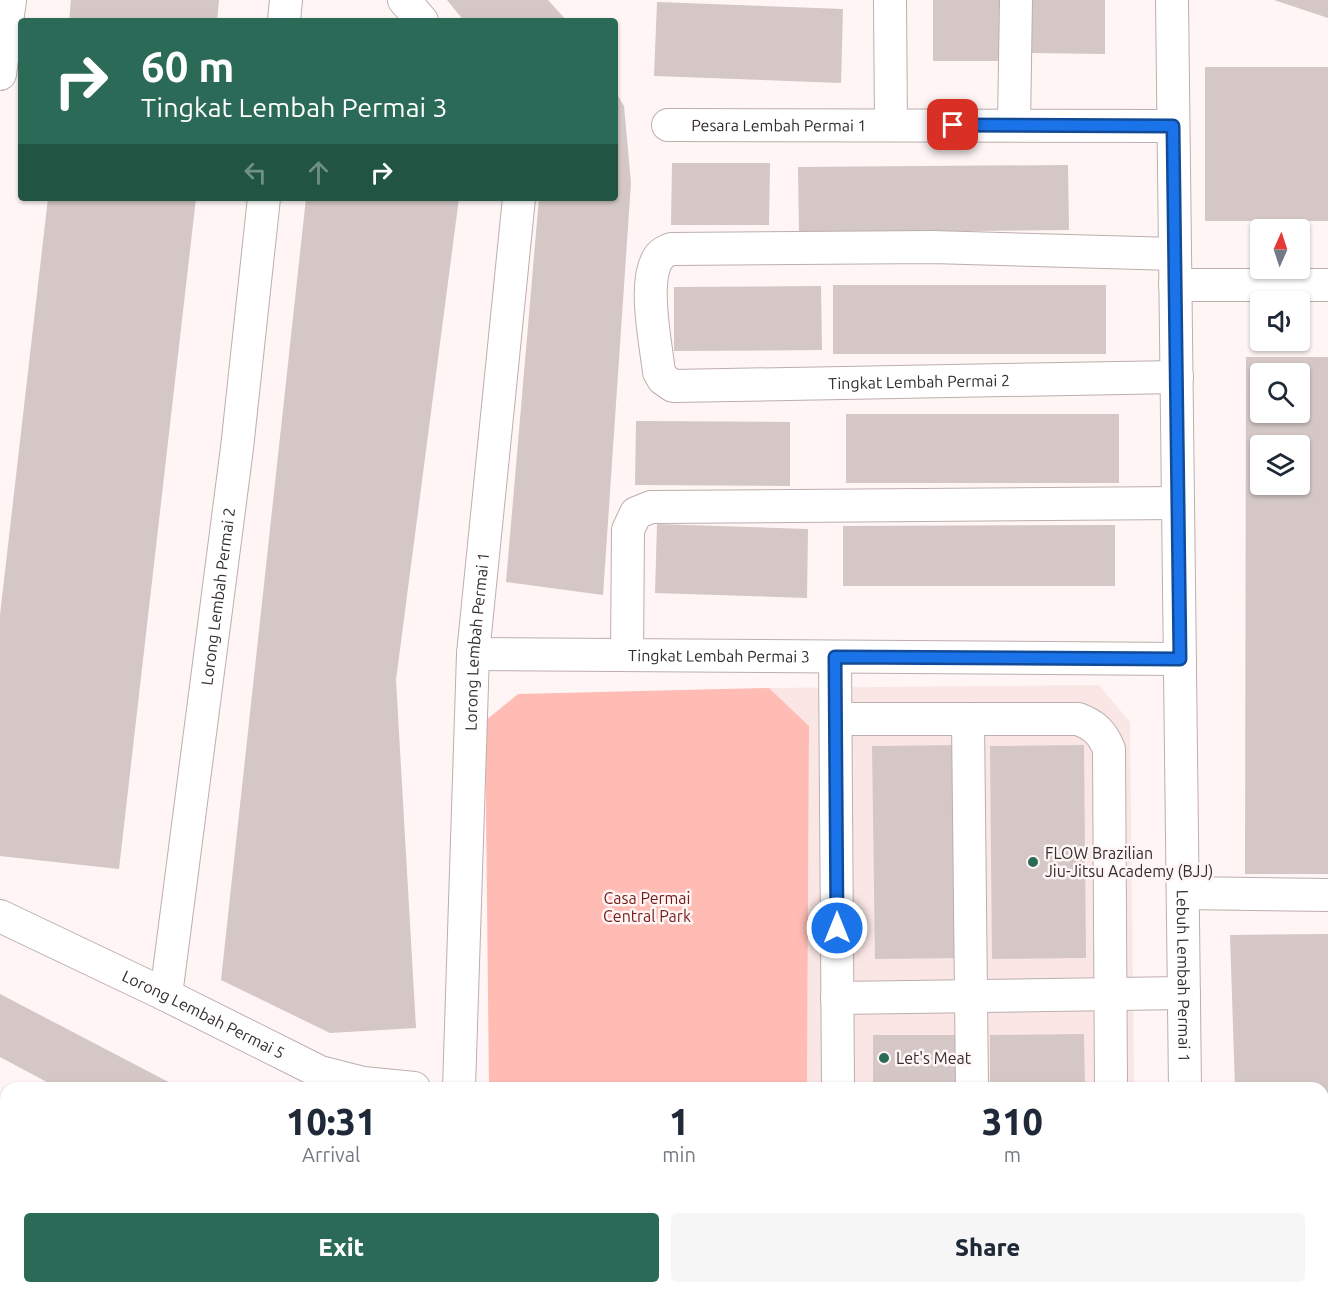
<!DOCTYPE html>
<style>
:root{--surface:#fff;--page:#f6f6f7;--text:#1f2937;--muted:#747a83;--accent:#2b6a56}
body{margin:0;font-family:Ubuntu,sans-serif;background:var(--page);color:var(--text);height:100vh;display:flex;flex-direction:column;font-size:22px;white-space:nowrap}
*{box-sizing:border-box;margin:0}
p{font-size:20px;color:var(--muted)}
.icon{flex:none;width:33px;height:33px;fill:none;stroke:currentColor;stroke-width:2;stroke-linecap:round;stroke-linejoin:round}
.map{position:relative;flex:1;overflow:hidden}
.details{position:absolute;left:0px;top:1082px;width:1329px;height:212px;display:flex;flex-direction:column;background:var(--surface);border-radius:18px 18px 0 0;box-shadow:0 2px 4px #0004}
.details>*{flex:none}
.top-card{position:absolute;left:18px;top:18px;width:600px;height:183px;border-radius:6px;box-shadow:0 2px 4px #0004;background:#2b6a56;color:#fff;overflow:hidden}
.needle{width:39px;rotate:3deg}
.buttons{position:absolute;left:1250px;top:219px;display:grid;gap:12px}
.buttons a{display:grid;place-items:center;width:60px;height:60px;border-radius:6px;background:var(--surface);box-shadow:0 2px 4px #0004;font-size:30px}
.pin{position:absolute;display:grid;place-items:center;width:51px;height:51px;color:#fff;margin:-26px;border-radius:12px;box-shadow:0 3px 9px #0006}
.me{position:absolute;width:66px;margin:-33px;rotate:0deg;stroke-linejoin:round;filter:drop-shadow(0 0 4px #0008)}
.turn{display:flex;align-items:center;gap:21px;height:126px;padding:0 24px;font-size:27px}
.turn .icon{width:78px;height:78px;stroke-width:2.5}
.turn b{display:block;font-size:42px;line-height:51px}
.lanes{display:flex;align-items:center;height:57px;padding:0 24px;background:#0003;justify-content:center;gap:30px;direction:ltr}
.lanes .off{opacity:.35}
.eta{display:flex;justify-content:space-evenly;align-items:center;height:102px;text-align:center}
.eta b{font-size:36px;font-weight:800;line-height:42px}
.action{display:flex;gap:12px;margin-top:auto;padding:12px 24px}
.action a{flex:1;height:69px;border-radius:6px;background:var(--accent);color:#fff;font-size:24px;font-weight:800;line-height:69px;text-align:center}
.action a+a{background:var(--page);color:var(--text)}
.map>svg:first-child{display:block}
</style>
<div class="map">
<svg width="1328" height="1292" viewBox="0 0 1328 1292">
<rect width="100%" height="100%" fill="#fef5f4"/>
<g fill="#fae7e5">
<polygon points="1099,685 1130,722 1134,1087 807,1087 809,726 769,688"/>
<polygon points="792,1287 1124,1287 1119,1292 786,1292"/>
</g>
<g fill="#febcb5">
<polygon points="769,688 809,726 807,1087 489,1087 485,721 518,694"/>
<polygon points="502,1287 792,1287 786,1292 506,1292"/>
</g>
<g fill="#d4c7c5" fill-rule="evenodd">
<polygon points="71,0 219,0 217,21 69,21"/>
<polygon points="447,0 548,0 567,21 464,21"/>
<rect x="933" y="0" width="66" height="61"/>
<polygon points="1031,0 1105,0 1105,54 1031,53"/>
<polygon points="1274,0 1328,0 1328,18"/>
<polygon points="657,2 843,9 841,83 654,76"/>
<rect x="1205" y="67" width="123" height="154"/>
<polygon points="615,91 624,106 631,183 603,595 506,582 539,198 615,198"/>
<polygon points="672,163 770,163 769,225 671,225"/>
<polygon points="1068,165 1069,230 799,233 798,167"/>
<polygon points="48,198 196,198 119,869 0,856 0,615"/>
<polygon points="306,198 459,198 396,680 416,1028 330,1033 221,980"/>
<rect x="833" y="285" width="273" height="69"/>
<polygon points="821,286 822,350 674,351 674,287"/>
<path d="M 1246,357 L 1328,357 L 1328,874 L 1245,874 ZM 1260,374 L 1299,374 L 1299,412 L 1260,412 ZM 1260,446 L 1299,446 L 1299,484 L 1260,484 Z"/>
<rect x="846" y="414" width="273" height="69"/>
<polygon points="636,421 790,422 790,486 635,485"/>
<polygon points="657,524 808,529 807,598 655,593"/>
<polygon points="1115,525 1115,586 843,586 843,526"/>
<polygon points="966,745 969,958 875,959 872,746"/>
<polygon points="1084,745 1086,958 992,959 990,746"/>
<polygon points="1328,934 1328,1272 1323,1272 1323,1088 1235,1088 1230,935"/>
<polygon points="0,994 180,1088 58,1088 0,1057"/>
<polygon points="1084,1034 1085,1088 990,1088 990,1035"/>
<rect x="873" y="1035" width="94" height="53"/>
</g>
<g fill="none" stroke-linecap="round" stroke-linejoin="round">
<g stroke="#bcafad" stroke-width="34">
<g id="minor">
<polyline points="404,0 422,21"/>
<polyline points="890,0 891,124"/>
<path id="s1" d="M 1172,0 L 1185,1088"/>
<polyline points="284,21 286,0"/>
<polyline points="0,74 10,0"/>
<path id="s2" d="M 668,125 L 1173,126"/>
<polyline points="1014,125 1016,0"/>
<path id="s3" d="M 1175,254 L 932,247 L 671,249 C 667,251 661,253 659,257 C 642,280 656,344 659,372 L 663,379 L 673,386 L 1177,377"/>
<polyline points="1175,285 1328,285"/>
<path id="s4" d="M 473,654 L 1180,659"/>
<polyline points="627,655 628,530 636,513 651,507 1178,503"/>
<polyline points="835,657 838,1088"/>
<path d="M 836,719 L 1078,719 C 1094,725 1102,732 1109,749 L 1111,1088"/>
<polyline points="968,719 972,1088"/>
<polyline points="1183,893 1328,895"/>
<path id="s5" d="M 0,916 L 166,995 L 320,1072 L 363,1083 L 414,1088"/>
<path id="s6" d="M 166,995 L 237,448 L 264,198"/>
<polyline points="837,998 1184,993"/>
<path id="s7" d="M 459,1088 L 473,654 L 519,198"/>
<polyline points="474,1287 476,1292"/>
<polyline points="1188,1287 1188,1292"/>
<polyline points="839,1292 839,1287"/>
</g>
</g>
<use href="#minor" stroke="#fff" stroke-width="32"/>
</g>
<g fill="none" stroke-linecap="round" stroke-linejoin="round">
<g stroke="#114b97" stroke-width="15">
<polyline id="route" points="837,928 835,657 1180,659 1173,126 953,125"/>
</g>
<use href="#route" stroke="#1a73e8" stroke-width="10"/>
</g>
<g fill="#2b6a56" stroke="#fef5f4" stroke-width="2">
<circle cx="1033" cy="862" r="6"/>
<circle cx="884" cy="1058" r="6"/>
</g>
<g text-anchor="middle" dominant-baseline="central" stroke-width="5" stroke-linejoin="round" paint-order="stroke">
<g font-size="16" fill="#342e2e" stroke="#fef5f4">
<text stroke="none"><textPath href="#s2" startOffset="111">Pesara Lembah Permai 1</textPath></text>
<text stroke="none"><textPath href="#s3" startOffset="902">Tingkat Lembah Permai 2</textPath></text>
<text stroke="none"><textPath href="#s6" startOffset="402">Lorong Lembah Permai 2</textPath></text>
<text stroke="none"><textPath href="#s7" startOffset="447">Lorong Lembah Permai 1</textPath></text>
<text stroke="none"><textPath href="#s4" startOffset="246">Tingkat Lembah Permai 3</textPath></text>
<text stroke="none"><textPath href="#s1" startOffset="976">Lebuh Lembah Permai 1</textPath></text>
<text stroke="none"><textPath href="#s5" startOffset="226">Lorong Lembah Permai 5</textPath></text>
</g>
<g font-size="16" fill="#342e2e" stroke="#fef5f4" text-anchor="start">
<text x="1045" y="853">FLOW Brazilian<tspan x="1045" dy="18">Jiu-Jitsu Academy (BJJ)</tspan></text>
<text x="896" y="1058">Let's Meat</text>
</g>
<g font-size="16" fill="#751b19" stroke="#fef5f4">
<text x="647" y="898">Casa Permai<tspan x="647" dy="18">Central Park</tspan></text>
</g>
</g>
</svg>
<div class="buttons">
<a><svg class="needle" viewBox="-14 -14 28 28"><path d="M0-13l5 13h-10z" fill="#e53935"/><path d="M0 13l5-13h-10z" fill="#747a83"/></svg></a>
<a><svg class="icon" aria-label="sound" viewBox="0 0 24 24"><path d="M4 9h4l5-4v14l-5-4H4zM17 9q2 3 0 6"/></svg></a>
<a><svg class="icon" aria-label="search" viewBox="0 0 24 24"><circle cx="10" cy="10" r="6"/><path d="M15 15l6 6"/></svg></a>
<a><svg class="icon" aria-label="layers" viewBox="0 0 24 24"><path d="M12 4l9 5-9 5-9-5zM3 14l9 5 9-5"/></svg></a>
</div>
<div class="pin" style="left:953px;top:125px;background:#d93025"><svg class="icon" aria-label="arrive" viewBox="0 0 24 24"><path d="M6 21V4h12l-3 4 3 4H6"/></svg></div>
<svg class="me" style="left:837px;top:928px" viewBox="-20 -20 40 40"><circle r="17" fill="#1a73e8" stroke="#fff" stroke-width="3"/><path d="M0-11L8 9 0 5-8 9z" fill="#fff"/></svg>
<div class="top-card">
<div class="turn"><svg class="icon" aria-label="right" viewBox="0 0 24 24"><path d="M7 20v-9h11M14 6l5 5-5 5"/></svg><div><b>60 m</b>Tingkat Lembah Permai 3</div></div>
<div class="lanes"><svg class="icon off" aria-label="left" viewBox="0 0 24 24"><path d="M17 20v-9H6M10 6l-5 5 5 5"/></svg><svg class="icon off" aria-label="ahead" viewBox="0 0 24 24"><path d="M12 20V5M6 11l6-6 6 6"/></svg><svg class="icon" aria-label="right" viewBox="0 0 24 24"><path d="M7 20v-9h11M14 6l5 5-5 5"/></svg></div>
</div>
<section class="details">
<div class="eta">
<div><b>10:31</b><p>Arrival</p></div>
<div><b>1</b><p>min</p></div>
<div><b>310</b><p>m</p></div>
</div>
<div class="action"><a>Exit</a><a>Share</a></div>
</section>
</div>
